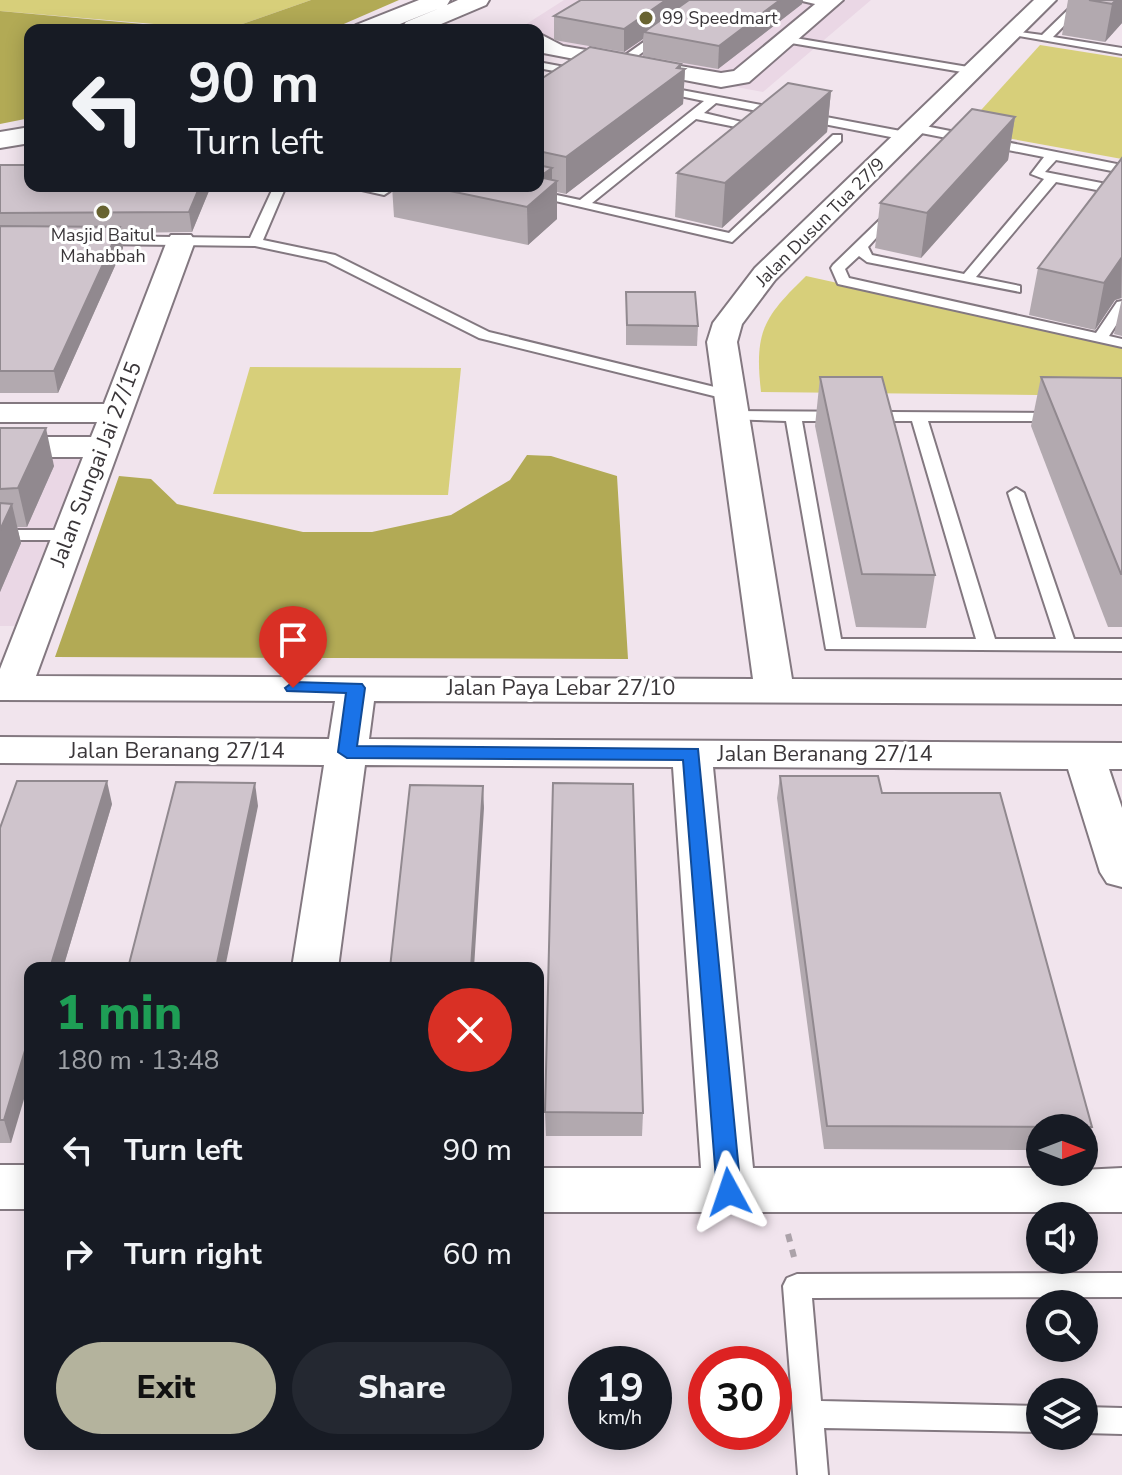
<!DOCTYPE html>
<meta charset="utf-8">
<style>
:root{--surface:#171b24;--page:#242831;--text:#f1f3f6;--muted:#9ea1a6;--accent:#b4b39d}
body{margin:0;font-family:"Nunito Sans",sans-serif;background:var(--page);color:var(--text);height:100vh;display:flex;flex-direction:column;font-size:30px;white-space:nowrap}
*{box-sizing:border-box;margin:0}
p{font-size:26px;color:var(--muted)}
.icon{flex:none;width:44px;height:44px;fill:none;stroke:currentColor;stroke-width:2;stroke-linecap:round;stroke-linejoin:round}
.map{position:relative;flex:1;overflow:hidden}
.panel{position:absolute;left:24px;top:962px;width:520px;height:488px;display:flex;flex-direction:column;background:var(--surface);border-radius:16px;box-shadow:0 4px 20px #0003}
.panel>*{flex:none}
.guide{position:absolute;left:24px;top:24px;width:520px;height:168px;border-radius:16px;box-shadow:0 4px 20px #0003;background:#171b24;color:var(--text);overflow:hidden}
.needle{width:52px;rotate:90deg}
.fabs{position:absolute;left:1026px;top:1114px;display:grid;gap:16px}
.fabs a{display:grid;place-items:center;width:72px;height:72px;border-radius:50%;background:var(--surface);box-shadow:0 4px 20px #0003;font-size:40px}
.speed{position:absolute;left:568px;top:1346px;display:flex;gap:16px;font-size:40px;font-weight:700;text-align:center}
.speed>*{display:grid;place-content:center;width:104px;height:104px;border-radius:50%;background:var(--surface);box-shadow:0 4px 20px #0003;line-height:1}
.speed small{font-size:20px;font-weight:400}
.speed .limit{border:12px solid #d22;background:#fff;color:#111}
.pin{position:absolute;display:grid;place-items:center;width:68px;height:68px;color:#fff;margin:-82px -34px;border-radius:50% 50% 50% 0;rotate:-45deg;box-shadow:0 0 8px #0007}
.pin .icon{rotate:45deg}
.me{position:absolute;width:88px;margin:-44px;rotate:355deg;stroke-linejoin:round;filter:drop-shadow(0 0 6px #0008)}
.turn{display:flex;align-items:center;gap:28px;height:168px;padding:0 32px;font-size:36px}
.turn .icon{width:104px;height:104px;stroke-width:2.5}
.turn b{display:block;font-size:56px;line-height:68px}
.round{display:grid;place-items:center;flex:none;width:84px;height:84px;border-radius:42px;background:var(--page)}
.overview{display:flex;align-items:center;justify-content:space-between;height:136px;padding:0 32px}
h1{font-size:48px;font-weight:800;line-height:60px;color:#1e9e55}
.button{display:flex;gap:16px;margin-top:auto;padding:16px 32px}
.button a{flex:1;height:92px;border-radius:48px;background:var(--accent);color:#111;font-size:32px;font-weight:800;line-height:92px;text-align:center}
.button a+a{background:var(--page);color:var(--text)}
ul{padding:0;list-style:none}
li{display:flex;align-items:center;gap:24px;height:104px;padding:0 32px}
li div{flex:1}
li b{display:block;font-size:30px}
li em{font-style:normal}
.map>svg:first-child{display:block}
</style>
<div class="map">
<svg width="1122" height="1475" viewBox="0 0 1122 1475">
<rect width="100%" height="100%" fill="#f1e4ed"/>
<g fill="#ead7e5">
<polygon points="564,0 871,0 763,92 538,50 538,30 517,30"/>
<polygon points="0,455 87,455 23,626 0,626"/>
</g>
<g fill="#d7cf7a">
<polygon points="0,0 311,0 225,30 0,11"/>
<polygon points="1040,45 1122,58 1122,159 963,130"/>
<path d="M 806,276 L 1122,346 L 1122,396 L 761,392 C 754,331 764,317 806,276 Z"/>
<polygon points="250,367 461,368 448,495 213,494"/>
</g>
<g fill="#b2aa55">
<polygon points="311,0 399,0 330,30 225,30"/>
<polygon points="0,11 209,30 30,30 30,118 0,124"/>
<polygon points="527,455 551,456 617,476 628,659 55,657 119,476 151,479 177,504 303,532 372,532 451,515 510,480"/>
</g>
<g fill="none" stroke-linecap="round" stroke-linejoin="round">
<g stroke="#837880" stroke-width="4">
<g id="lane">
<polygon points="703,0 715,0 625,65 617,65 617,61"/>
<polygon points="798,0 822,0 833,4 828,7"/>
<polygon points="1078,0 1089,0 1053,37 1122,48 1122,54 1007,34 1012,31 1042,35"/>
<polygon points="789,37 974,68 980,71 974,74 785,42 785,38"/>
<polygon points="538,62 581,70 587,73 581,76 538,68"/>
<polygon points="660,86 906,132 912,136 906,140 716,103 704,113 767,128 761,132 696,119 592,203 729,233 833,135 841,135 841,141 732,242 491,186 514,186 580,200 704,101 656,91 656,87"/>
<polygon points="915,124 1122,165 1122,173 1056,160 1045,172 1122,187 1122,195 1056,182 976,277 1020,286 1020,292 867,262 859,256 845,269 849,278 1096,333 1117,302 1122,301 1122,316 1109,336 1122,339 1122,347 838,284 831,268 833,265 895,205 902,209 868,247 872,255 964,274 1044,179 1031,174 1044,157 911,131 911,125"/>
<polygon points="274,186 286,186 263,240 335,255 489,332 735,392 738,395 730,400 479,338 326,261 255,246 97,244 90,240 97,236 250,238"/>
<polygon points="344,186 376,186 390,191 384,195"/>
<path d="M 732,411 L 1064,413 L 1064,419 L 1058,421 L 928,421 L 995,639 L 1056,639 L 1008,493 L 1016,488 L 1024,493 L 1074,639 L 1122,639 L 1122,651 L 826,649 L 786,421 L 726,419 L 724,416 ZM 802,421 L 912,421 L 976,639 L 841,639 Z"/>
<polygon points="0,530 70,530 79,535 70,540 0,540"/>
<polygon points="1122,1273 1122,1297 812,1298 821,1401 1040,1406 1040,1432 824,1428 828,1475 798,1475 783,1286 787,1278 797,1274"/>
<polygon points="1084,1407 1122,1408 1122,1434 1084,1433"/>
</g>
</g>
<g stroke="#837880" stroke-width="4">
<g id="street">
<polygon points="820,0 843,0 749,82 721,87 538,52 538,33 563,46 721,73 734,71"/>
<polygon points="1034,0 1056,0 775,280 742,324 737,342 792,679 1122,680 1122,704 374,701 369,739 1122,743 1122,769 1109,769 1122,808 1122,887 1107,883 1100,872 1068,769 713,767 753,1168 1040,1168 1040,1172 1122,1168 1122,1212 538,1212 538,1168 701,1168 673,767 365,765 338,968 292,968 324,765 0,763 0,737 329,739 335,701 0,700 0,669 83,457 0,457 0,437 91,437 97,422 0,422 0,404 104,404 167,241 171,235 191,235 195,241 36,676 753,679 707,342 713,323 755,268"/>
<rect x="0" y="1165" width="30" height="44"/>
</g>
</g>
<g stroke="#837880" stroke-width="4">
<g id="primary">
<polygon points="419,0 450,0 447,5 458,0 489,0 486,5 427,30 402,27 406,22 440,8 385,30 352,30 356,25"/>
<polygon points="30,127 30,143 0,148 0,132"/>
</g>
</g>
<polyline stroke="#aba2a9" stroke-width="6" stroke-dasharray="8 8" stroke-linecap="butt" points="788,1234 794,1257"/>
<use href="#lane" fill="#fff" fill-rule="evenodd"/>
<use href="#street" fill="#fff" fill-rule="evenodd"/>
<use href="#primary" fill="#fff" fill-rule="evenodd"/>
</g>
<g fill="#b2a9af">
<polygon points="1068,0 1122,0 1122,23 1105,42 1062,35"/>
<polygon points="802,4 718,69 643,56 643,39 624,52 554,40 554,16"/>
<polygon points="681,68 685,69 683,104 566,194 557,192 557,219 528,245 394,217 392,186 538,186 538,81"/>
<polygon points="831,91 827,132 722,228 675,217 677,173"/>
<polygon points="1015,117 1008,160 921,258 875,248 880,203"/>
<polygon points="1122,158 1122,336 1114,334 1122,298 1115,300 1095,330 1029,315 1038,268"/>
<polygon points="0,165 30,186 211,186 192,232 121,233 123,248 58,393 0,393"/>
<polygon points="626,292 698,326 697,346 626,345"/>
<polygon points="820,377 935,575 926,628 856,627 815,426"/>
<polygon points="1041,377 1122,378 1122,627 1108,627 1031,426"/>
<polygon points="0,428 54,466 27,527 17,527 21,543 0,592"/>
<polygon points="780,776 882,793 1092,1127 1085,1151 1084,1128 1040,1128 1040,1150 824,1149 777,798"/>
<polygon points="112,804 63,968 30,968 11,1143 0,1143 0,828"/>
<polygon points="545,1112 643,1113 642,1136 546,1136"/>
</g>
<g fill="#91898f">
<polygon points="666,0 698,0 644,32 643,39 624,52 624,29"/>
<polygon points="780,0 803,0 802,4 718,69 719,46"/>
<polygon points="1116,0 1122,0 1122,23 1105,42 1112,4"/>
<polygon points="681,64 681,72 685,69 683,104 566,194 566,157"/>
<polygon points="831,91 827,132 722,228 725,183"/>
<polygon points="1015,117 1008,160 921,258 927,213"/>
<polygon points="552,168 552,185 557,181 557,219 528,245 527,207 539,177"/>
<polygon points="200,186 211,186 192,232 189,212"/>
<polygon points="120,227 123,248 58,393 54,371"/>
<polygon points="1122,257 1121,298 1115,300 1095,330 1104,283"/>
<polygon points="46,428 54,466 27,527 18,488"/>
<polygon points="12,504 21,543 0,592 0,530"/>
<polygon points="107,781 112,804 63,968 50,968"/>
<polygon points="255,783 258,806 225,968 216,968"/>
<polygon points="483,786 484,808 474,968 471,968"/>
<polygon points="30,1034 30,1079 11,1143 4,1120"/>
</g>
<g fill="#cfc4cc" stroke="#91898f" stroke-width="2">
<polygon points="581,0 666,0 624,29 554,16"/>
<polygon points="689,0 780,0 719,46 644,32"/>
<polygon points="1089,0 1116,0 1112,4"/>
<polygon points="590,47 681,64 677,68 685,69 566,157 538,151 538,81"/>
<polygon points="788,83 831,91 725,183 677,173"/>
<polygon points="972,109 1015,117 927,213 880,203"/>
<polygon points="1122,158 1122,257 1104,283 1038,268"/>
<polygon points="0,165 30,165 30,186 200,186 189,212 0,213"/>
<polygon points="538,165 552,168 539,177 557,181 527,207 426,186 538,186"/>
<polygon points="0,226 120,227 54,371 0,371"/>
<polygon points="626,292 695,292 698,326 627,325"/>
<polygon points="820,377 882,377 935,575 862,574"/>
<polygon points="1041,377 1122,378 1122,574 1121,574"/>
<polygon points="0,428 46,428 18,488 0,489"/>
<polygon points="0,503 12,504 0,530"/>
<polygon points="780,776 878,776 882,793 1000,793 1092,1127 827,1126"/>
<polygon points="17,781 107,781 50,968 30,968 30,1034 4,1120 0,1120 0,828"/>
<polygon points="176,782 255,783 216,968 128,968"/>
<polygon points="553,783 633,784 643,1113 545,1112"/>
<polygon points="410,785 483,786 471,968 390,968"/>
</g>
<polygon fill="#1a73e8" stroke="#114b97" stroke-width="2" points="293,682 362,684 365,688 357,746 698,749 741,1192 737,1199 729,1202 720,1199 717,1192 683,760 347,758 338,752 346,693 287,691 285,688"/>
<g fill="#696431" stroke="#fff" stroke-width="3">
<circle cx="646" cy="18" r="8"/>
<circle cx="103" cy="212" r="8"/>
</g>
<g text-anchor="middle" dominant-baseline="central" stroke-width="6" stroke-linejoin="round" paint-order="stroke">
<g font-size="18" fill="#3a3639" stroke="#fff" text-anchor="start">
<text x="662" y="18">99 Speedmart</text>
<text x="103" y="235" text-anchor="middle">Masjid Baitul<tspan x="103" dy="21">Mahabbah</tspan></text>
</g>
<g font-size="18" fill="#3a3639" stroke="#fff">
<text transform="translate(820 222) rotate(-45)">Jalan Dusun Tua 27/9</text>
</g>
<g font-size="22" fill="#3a3639" stroke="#fff">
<text transform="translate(96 464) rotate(-69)">Jalan Sungai Jai 27/15</text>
<text x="561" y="688">Jalan Paya Lebar 27/10</text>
<text x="177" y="751">Jalan Beranang 27/14</text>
<text x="825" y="754">Jalan Beranang 27/14</text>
</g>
</g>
</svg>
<div class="fabs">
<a><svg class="needle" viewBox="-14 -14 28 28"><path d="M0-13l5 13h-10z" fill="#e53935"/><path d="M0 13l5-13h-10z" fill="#9ea1a6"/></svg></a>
<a><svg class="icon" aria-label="sound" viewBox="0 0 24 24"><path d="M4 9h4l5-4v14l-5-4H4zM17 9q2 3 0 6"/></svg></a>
<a><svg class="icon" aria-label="search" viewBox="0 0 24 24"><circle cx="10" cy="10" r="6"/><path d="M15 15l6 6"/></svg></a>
<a><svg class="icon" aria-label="layers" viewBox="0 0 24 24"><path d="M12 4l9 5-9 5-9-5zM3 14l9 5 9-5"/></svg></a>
</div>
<div class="speed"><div>19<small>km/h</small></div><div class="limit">30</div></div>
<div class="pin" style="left:293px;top:688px;background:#d93025"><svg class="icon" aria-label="arrive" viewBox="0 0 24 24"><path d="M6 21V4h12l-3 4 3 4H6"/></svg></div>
<svg class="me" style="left:729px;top:1192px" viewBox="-20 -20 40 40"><path d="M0-17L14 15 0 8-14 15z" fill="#1a73e8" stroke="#fff" stroke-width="4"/></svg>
<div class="guide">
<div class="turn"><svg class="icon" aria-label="left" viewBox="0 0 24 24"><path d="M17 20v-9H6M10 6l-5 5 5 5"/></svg><div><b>90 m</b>Turn left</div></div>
</div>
<section class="panel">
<div class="overview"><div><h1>1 min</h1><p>180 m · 13:48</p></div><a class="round" style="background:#d93025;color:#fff"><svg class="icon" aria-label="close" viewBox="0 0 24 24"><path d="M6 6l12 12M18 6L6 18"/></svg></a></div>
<ul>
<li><svg class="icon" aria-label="left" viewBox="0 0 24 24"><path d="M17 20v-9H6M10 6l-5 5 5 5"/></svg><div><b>Turn left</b></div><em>90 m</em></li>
<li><svg class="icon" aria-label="right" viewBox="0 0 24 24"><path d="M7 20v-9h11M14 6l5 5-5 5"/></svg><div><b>Turn right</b></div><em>60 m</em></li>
</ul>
<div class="button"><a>Exit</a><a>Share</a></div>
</section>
</div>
